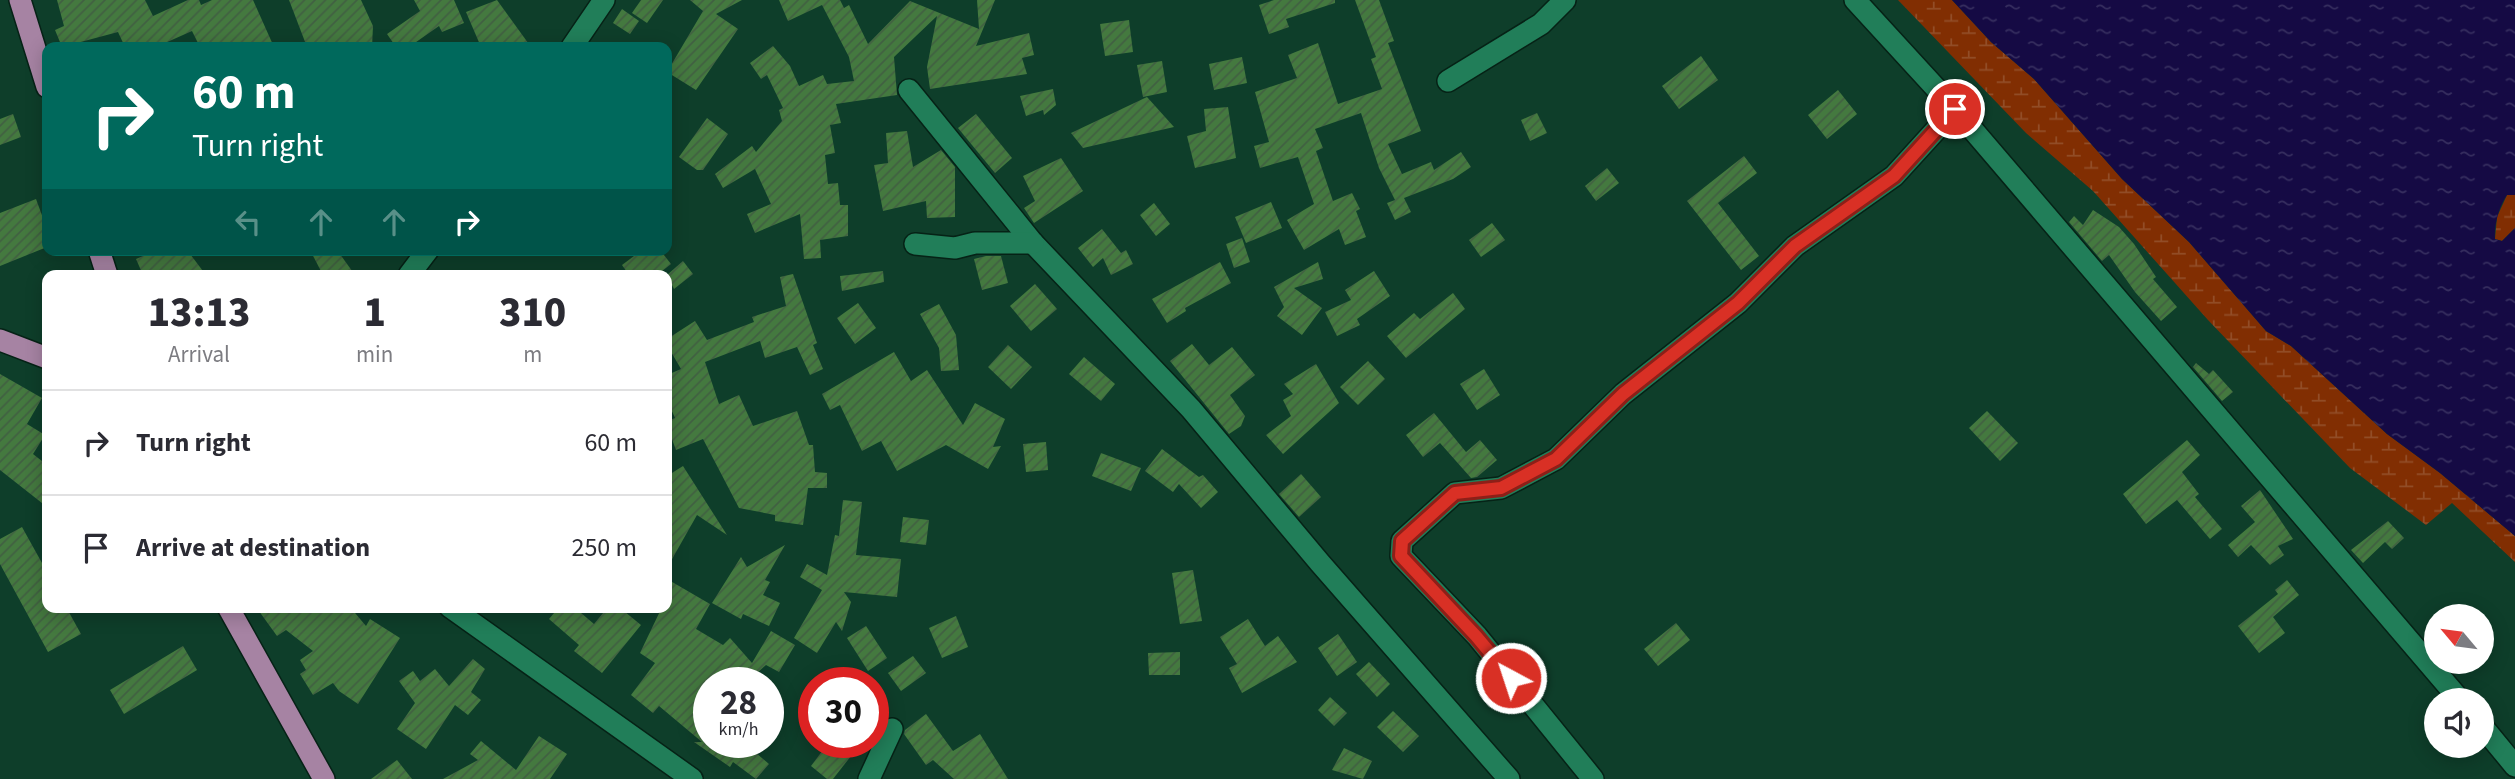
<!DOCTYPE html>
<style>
:root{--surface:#fff;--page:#f2f2f3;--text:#2b2b33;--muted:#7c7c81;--line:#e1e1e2}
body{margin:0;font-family:"Source Sans 3",sans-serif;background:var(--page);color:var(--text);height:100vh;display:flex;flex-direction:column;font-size:26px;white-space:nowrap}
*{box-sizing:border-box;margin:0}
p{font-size:23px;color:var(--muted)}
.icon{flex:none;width:38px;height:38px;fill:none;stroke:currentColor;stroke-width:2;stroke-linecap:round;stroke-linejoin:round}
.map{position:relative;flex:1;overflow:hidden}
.side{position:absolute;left:42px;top:270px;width:630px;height:343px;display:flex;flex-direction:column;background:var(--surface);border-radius:14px;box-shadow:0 4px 18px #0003}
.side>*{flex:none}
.banner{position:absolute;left:42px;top:42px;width:630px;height:214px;border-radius:14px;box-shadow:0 4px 18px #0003;background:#00695c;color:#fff;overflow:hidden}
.needle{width:46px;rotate:299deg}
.tools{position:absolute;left:2424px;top:604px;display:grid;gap:14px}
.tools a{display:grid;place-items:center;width:70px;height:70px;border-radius:50%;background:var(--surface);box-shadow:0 4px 18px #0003;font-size:35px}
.speed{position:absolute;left:693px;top:667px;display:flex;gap:14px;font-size:35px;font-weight:700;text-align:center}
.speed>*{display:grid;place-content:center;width:91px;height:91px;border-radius:50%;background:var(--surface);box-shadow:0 4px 18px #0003;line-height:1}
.speed small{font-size:18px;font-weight:400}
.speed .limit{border:10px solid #d22;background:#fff;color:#111}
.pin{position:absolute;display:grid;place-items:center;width:60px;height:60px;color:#fff;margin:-30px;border:4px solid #fff;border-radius:50%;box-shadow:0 2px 7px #0007}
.me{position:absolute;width:77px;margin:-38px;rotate:320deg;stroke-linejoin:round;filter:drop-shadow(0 0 5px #0008)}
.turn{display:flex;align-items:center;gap:24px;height:147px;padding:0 35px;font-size:32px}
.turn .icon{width:91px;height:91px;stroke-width:2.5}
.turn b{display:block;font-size:49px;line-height:60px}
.lanes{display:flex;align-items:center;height:66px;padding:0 35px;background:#0003;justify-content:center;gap:35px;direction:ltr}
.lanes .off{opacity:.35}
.eta{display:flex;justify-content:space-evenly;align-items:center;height:119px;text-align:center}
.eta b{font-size:42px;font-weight:800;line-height:49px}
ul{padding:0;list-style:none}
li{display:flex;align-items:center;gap:21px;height:105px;padding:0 35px;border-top:2px solid var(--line)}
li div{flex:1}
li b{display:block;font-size:26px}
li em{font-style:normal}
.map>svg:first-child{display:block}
</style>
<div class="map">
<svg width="2515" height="779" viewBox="0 0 2515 779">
<defs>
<pattern id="wetland-marsh" width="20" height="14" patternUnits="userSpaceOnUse" patternTransform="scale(1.75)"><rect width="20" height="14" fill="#812e02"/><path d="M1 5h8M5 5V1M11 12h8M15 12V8" fill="none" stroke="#924d27"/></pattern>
<pattern id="water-ripples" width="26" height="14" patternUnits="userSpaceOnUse" patternTransform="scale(1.75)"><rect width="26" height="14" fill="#150a44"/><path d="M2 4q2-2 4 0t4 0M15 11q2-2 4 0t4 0" fill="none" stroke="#362e5f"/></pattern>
<pattern id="building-hatch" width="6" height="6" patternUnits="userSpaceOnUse" patternTransform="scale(1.75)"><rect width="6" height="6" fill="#44793f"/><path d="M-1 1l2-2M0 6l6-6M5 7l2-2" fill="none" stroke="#416042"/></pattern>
</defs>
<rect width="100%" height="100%" fill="#0e3e2a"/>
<g fill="url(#wetland-marsh)">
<polygon points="1898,0 1952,0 1991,42 2034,79 2122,179 2189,242 2266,331 2291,346 2387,434 2440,473 2515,536 2515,562 2452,503 2426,525 2350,468 2208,320 2093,191 2026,133"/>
<polygon points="2515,194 2515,228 2502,241 2495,239 2497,217 2507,195"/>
</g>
<path fill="url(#water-ripples)" d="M 1952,0 L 2515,0 L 2515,195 L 2507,195 C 2499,207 2494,224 2495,239 L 2502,241 L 2515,228 L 2515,536 L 2440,473 L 2387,434 L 2291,346 L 2266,331 L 2189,242 L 2122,179 L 2034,79 L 1991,42 Z"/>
<g fill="url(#building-hatch)">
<polygon points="57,0 145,0 153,16 188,0 199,0 201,5 212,0 253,0 274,47 200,47 192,31 156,47 125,47 118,32 62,47 55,30 64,26"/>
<polygon points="289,0 361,0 373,26 372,47 307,47"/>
<polygon points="414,0 454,0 464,23 442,32 439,26 409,47 396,47 387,34 420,11"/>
<polygon points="497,0 531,47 481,47 466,12"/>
<polygon points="641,0 663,0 647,23 632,13"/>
<polygon points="690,0 742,0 716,14 738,29 696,90 667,72 703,11"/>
<polygon points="779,0 840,0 844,8 849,5 868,44 910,1 979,29 977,0 995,0 976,46 1029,33 1034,55 1022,58 1027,74 930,89 927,67 937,16 894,57 897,95 836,104 841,123 830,125 835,153 825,155 828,184 838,183 840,205 848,205 848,236 820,240 821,258 804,259 800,214 755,233 747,214 771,204 755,169 723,188 715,174 752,146 756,152 782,121 779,110 783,108 767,75 761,79 750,63 773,46 790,66 799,86 823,75 827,84 854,81 849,57 822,5 788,21"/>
<polygon points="1274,0 1335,0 1335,3 1286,19 1289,27 1269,34 1259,5"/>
<polygon points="1355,0 1379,0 1394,41 1388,43 1421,131 1388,144 1402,174 1431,162 1434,170 1461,152 1471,167 1453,179 1404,198 1411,212 1395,220 1387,203 1395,200 1379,168 1361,113 1315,129 1323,148 1316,151 1333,201 1352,193 1360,209 1356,211 1366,237 1345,245 1339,229 1304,250 1287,220 1314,204 1298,157 1260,168 1254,146 1269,142 1255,92 1297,78 1288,55 1318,43 1338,104 1382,89 1371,59 1376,57"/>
<polygon points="622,9 639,21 630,34 613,23"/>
<polygon points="1129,20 1133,52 1105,56 1100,24"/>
<polygon points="1701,56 1718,80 1679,109 1662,86"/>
<polygon points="1242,57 1247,83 1214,90 1209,64"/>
<polygon points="1162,61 1167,92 1143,97 1137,65"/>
<polygon points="1053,89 1056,105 1044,115 1043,110 1026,116 1020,96"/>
<polygon points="1838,90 1857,114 1827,139 1808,115"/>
<polygon points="1147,97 1174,127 1083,148 1071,133"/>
<polygon points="1228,107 1236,158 1195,168 1187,136 1206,131 1204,109"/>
<polygon points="1537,113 1547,133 1530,141 1521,120"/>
<polygon points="13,114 21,137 0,145 0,119"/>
<polygon points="976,114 1012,158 995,173 958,128"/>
<polygon points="707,118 728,134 703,170 697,170 679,157"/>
<polygon points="907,131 913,167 941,150 955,167 955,217 927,218 926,201 883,211 874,165 888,163 886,133"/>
<polygon points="1744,156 1757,173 1718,203 1759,256 1741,270 1687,201"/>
<polygon points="1061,158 1083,191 1034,223 1024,208 1035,201 1023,176"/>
<polygon points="1607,168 1619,183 1596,201 1585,186"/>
<polygon points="36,199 47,229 47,247 0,266 0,213"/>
<polygon points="1271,202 1282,228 1246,243 1235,217"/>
<polygon points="1154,203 1170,224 1156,236 1140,215"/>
<polygon points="2093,210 2119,227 2134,244 2156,277 2153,279 2177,307 2161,321 2135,292 2109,255 2102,261 2069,222 2074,216 2083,225"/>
<polygon points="1492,223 1505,240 1481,257 1469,240"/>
<polygon points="1102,229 1121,253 1126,250 1133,264 1111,275 1103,258 1093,267 1078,248"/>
<polygon points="1242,238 1250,262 1234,268 1226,244"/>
<polygon points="157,250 187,250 206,275 143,275 136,259"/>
<polygon points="310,250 337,250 355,275 323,275"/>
<polygon points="642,250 660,250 671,264 657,275 629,275 622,265"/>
<polygon points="986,256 1001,256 1008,283 982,290 974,259"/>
<polygon points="683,261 693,274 674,289 667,275"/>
<polygon points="1220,262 1231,283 1185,308 1186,311 1167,323 1152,299"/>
<polygon points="1318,262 1323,279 1294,288 1322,308 1302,335 1277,316 1284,307 1274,287"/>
<polygon points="883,271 884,282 842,291 840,276"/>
<polygon points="1374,271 1390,296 1357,319 1360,325 1337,336 1325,312 1351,300 1345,290"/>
<polygon points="793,274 817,343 813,345 823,369 810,375 797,347 765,358 760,341 705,362 719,404 739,395 753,426 797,411 809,445 813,445 815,472 827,473 827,488 808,488 803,525 775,521 775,515 739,508 703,439 676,450 667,426 667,421 675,418 667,400 667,375 681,369 667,345 667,339 695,321 707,340 754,322 752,317 786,306 780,277"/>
<polygon points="1035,284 1057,309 1031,331 1010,306"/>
<polygon points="1453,293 1465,309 1406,358 1387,336 1414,313 1420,319"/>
<polygon points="858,303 876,328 855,344 837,318"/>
<polygon points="939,304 956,335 959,370 941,371 939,348 920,314"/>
<polygon points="1192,344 1209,365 1232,347 1255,375 1230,395 1245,416 1241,426 1229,434 1170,361"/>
<polygon points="1008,345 1032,367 1011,389 988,367"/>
<polygon points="894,352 911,381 927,370 963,425 975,403 1005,419 993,447 1001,446 988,469 946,445 897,471 881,441 862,451 840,405 830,410 822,394"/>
<polygon points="1084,357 1115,384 1101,401 1069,374"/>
<polygon points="1368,361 1385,379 1358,405 1340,387"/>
<polygon points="2196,363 2209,374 2213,370 2233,392 2222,401 2193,367"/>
<polygon points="1316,364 1339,403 1283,454 1266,435 1291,416 1283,400 1293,394 1284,384"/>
<polygon points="1484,369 1500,395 1477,410 1460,384"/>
<polygon points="0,374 42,398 27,424 45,435 33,454 47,465 47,507 0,470"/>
<polygon points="1987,411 2018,443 2000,461 1969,428"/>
<polygon points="1434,413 1466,452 1480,440 1497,460 1477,477 1471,478 1440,443 1423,457 1406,435"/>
<polygon points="2187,440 2200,455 2182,472 2199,494 2195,497 2222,529 2210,539 2177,500 2146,524 2123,494"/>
<polygon points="1046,442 1048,470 1026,472 1023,444"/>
<polygon points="1162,449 1199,477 1203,475 1218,492 1201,508 1179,484 1173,492 1145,471"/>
<polygon points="1101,453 1141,468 1131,491 1092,476"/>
<polygon points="683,466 727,535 697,515 667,568 667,476"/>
<polygon points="1301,474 1321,497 1299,517 1279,494"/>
<polygon points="2260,490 2293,539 2278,546 2284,555 2270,565 2251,545 2238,557 2228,545 2255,522 2241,506"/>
<polygon points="843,500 862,502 856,555 901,559 897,597 844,592 851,602 842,631 836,622 817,653 794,638 822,590 800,577 807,564 827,575 835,535 839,536"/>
<polygon points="903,517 929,520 926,545 900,542"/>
<polygon points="2388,521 2404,538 2392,549 2385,542 2363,563 2351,550"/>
<polygon points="22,527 47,572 47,607 66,607 81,634 48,652 0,564 0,539"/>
<polygon points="785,545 765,580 770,582 763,595 780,603 769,626 743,614 741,619 712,603 741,557 747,567"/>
<polygon points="1193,570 1202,621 1180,624 1172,573"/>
<polygon points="667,579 710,604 696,629 723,645 730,638 752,663 771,631 795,645 779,672 766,665 747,682 709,682 709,742 743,742 769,764 756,779 733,762 730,767 694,742 702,742 659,706 653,713 631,695 655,663 640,653 662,607 667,607"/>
<polygon points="2287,580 2299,595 2273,617 2285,633 2259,653 2238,626 2278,594 2275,590"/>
<polygon points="256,607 350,607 366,626 370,619 400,638 358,704 339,691 333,683 313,695 300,674 306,670 300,660 313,651 286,630 277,636"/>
<polygon points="559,607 574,607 594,624 608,607 619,607 641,625 602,673 574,651 579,645 549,619"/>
<polygon points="956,616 968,647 942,658 929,628"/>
<polygon points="1248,619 1265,646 1278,636 1297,662 1242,693 1229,668 1237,664 1220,637"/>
<polygon points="1676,623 1690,640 1658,666 1644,649"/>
<polygon points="866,626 887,658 868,671 847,638"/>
<polygon points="1338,634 1357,662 1337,676 1318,648"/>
<polygon points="183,646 197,670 124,714 110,690"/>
<polygon points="1180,652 1180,675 1149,675 1148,653"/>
<polygon points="913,656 926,673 901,691 888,673"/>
<polygon points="473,659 485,669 471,692 481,700 468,715 455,705 426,749 397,729 415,703 399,681 413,671 420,681 435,669 449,686"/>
<polygon points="1369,662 1390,684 1377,697 1356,674"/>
<polygon points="1330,697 1347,713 1334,726 1318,710"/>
<polygon points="1393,711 1419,736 1403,752 1377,727"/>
<polygon points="926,714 953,751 980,734 1008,779 954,779 933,760 926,765 904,734 905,730"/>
<polygon points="539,736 567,754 550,779 443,779 478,760 470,754 481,741 516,770"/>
<polygon points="829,742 851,756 833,779 827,779 811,766"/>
<polygon points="1344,748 1372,761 1363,779 1332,770"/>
<polygon points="397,760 412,779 371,779"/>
</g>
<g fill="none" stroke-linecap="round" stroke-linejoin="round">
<g stroke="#062216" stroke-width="24">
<g id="minor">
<polyline points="1855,0 1955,109 2460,700"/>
<polyline points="572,47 604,0"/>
<polyline points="1448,81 1541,24 1565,0"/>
<polyline points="909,90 1033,243 1191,409 1320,563 1509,779"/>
<polyline points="915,244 955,248 975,243 1033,243"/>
<polyline points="409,275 428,250"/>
<polyline points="450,607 692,779"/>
<polyline points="2482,726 2515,766"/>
<polyline points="869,779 892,729"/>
<polyline points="1593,779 1477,636 1401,556 1402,541 1455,493 1501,488 1556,459 1623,394 1738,303 1795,246 1894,176 1955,109"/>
</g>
</g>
<g stroke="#062216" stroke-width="24">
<g id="major">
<polyline points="20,0 47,87"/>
<polyline points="99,250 107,275"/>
<polyline points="0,340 47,358"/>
<polyline points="228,607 324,779"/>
</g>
</g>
<use href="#minor" stroke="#217e59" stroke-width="21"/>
<use href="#major" stroke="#a683a3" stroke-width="21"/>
</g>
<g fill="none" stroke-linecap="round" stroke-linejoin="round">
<g stroke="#8d1f18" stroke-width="18">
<polyline id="route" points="1511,678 1476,636 1401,556 1402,541 1455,493 1501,488 1556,459 1623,394 1738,303 1795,246 1894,176 1955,109"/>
</g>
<use href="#route" stroke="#d93025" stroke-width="12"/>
</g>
</svg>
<div class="tools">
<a><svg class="needle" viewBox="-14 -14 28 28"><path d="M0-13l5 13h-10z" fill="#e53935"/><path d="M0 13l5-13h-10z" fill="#7c7c81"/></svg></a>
<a><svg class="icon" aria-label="sound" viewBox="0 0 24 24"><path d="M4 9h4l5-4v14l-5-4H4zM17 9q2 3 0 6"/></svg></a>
</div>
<div class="speed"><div>28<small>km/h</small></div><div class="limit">30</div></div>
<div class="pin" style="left:1955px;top:109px;background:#d93025"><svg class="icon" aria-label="arrive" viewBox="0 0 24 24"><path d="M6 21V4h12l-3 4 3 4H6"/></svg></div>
<svg class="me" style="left:1511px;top:678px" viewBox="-20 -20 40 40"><circle r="17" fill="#d93025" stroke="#fff" stroke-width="3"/><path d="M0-11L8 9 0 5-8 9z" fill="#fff"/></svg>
<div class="banner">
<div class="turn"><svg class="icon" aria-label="right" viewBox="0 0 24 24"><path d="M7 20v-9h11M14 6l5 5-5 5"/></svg><div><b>60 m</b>Turn right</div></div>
<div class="lanes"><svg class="icon off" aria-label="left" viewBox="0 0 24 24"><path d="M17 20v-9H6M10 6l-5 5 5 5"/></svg><svg class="icon off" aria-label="ahead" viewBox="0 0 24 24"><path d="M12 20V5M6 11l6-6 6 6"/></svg><svg class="icon off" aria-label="ahead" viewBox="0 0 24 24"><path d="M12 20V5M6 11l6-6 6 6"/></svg><svg class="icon" aria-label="right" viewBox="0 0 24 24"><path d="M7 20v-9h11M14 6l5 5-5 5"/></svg></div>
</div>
<section class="side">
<div class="eta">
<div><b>13:13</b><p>Arrival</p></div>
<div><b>1</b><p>min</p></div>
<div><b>310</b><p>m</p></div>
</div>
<ul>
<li><svg class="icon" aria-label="right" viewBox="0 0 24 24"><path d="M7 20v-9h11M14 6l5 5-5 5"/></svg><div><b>Turn right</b></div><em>60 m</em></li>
<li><svg class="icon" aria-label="arrive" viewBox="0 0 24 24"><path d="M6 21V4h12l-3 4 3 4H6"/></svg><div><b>Arrive at destination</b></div><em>250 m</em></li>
</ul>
</section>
</div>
